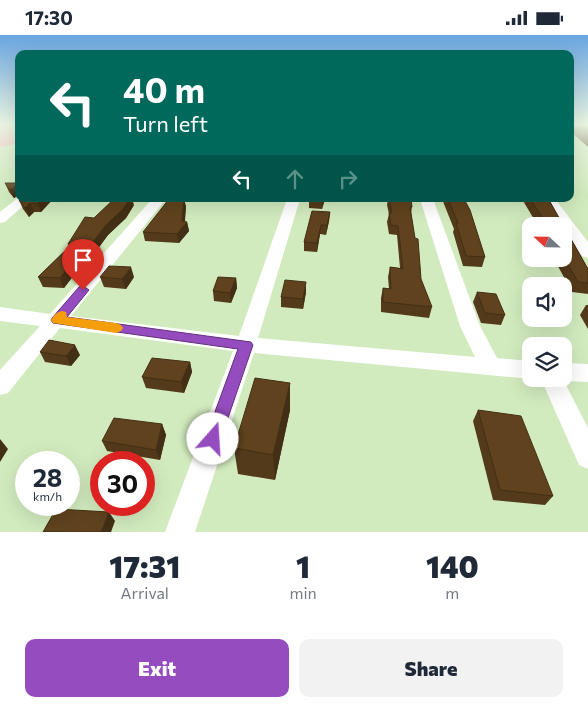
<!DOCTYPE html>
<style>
:root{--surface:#fff;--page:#f2f2f3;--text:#1f2937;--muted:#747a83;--accent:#954cbf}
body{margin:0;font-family:Commissioner,sans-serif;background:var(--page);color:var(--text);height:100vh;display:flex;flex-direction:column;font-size:19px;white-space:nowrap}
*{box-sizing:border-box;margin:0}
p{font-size:16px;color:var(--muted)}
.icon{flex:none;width:28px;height:28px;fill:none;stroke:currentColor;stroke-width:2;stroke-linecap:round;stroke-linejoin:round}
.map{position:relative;height:497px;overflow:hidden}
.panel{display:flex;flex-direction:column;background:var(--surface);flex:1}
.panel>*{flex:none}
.banner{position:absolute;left:15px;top:15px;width:559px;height:152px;border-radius:10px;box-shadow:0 5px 20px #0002;background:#00695c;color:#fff;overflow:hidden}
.needle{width:32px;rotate:292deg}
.controls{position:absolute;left:522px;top:182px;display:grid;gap:10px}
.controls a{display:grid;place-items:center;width:50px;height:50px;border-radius:10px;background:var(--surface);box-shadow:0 5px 20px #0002;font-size:25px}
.speed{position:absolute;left:15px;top:416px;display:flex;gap:10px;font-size:25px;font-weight:700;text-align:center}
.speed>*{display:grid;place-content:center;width:65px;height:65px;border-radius:50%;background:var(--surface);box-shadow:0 5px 20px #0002;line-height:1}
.speed small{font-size:12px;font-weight:400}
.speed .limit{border:8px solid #d22;background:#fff;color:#111}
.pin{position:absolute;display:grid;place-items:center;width:42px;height:42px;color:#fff;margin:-51px -21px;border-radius:50% 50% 50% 0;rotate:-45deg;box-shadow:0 0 5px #0007}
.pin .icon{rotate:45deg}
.me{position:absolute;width:55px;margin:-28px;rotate:19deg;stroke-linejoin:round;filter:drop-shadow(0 0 4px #0008)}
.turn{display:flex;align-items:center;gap:18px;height:105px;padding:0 25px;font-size:22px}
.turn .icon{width:65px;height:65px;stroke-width:2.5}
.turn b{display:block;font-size:35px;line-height:42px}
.lanes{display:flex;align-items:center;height:48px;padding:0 25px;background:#0003;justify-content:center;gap:25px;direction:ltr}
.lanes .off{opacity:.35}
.eta{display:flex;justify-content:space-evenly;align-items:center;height:85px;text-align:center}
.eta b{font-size:30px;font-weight:800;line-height:35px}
.button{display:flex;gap:10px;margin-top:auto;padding:10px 25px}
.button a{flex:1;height:58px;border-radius:10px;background:var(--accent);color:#fff;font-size:20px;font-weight:800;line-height:58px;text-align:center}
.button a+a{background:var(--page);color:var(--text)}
.status{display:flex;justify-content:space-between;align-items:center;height:35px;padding:0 25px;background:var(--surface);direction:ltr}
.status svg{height:14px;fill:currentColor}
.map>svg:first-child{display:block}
</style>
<div class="status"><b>17:30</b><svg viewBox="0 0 49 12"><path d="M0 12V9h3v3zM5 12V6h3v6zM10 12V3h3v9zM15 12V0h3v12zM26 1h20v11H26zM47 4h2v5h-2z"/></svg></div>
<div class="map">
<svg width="588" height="497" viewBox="0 0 588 497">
<rect width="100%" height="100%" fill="#d2ebbe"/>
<polygon fill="#f9b0b9" points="0,90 19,90 19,108 0,112"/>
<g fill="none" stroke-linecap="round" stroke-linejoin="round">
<g fill="#fff" fill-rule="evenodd">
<polygon points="19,162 19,164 31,164 5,187 0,188 0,177"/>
<polygon points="152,164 166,164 71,281 239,301 287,164 300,164 258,303 475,322 460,291 420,164 433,164 480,291 497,323 531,326 531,344 254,318 195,497 165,497 233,316 60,293 8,358 0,360 0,335 40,291 0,286 0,272 50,279"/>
<polygon points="542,164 555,164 588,207 588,223 582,221 564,195 564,191 561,191"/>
<polygon points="564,328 588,329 588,347 564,346 588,393 588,434 579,430 541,344 564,344"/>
</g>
</g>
<g fill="#533a1a">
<polygon points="570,90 588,90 588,112 570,96"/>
<polygon points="5,148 19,148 19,160 14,163 9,157"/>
<polygon points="20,164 53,164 41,177 34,177 29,182 23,174 19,165"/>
<polygon points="309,164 325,164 322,174 309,173"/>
<polygon points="388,164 411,164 412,172 411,178 421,244 432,272 429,283 381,277 381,263 383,253 389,254 388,242 390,232 400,233 397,200 389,199 387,187 389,179 387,170"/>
<polygon points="442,164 464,164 485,222 482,232 463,231 453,197 454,194"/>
<polygon points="522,164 548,164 549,165 588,234 588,259 572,257 554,224 564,224 564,191 538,191"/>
<polygon points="134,170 126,183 108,200 94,219 90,219 64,253 43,252 38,242 69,212 68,209 94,183"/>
<polygon points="186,171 185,187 187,187 189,196 179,208 145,206 143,197"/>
<polygon points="330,177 329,186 326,200 320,199 317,217 304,216 304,207"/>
<polygon points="100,242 134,242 126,254 104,252"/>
<polygon points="236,243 237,253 231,268 214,266 213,256"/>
<polygon points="306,257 303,274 281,272 281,262"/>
<polygon points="477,257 505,280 501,290 481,288 473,267"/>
<polygon points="586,270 588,270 588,294 580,280"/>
<polygon points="40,317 80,320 71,331 45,327"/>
<polygon points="190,327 192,337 184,358 146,353 142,342"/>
<polygon points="290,348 290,375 275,445 238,439 234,413"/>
<polygon points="478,375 553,461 545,470 493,465 473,386"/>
<polygon points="162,389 166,400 160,425 107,416 102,406"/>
</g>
<g fill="#432f15">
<polygon points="15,152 19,160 14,163 10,155"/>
<polygon points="42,164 53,164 41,177 37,169"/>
<polygon points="130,164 132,164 134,170 126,183 108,200 94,219 91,210 105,191"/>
<polygon points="184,164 186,171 184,191 187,187 189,196 179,208 177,199"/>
<polygon points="323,164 325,164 322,174 323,165"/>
<polygon points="30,168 34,177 29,182 25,173"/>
<polygon points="330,177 329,186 326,200 327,190"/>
<polygon points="321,190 320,199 317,217 317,208"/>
<polygon points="87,209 90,219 64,253 60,243"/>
<polygon points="131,232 134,242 126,254 122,244"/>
<polygon points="236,243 237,253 231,268 230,258"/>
<polygon points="306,247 306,257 303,274 303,264"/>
<polygon points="75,310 80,320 71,331 66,321"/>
<polygon points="190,327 192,337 184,358 181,347"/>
<polygon points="290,348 290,375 275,445 273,420"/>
<polygon points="162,389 166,400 160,425 156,415"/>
<polygon points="0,404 8,414 0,427"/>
<polygon points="109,477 115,486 111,497 101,497"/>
</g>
<g fill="#60431e" stroke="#432f15">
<polygon points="575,90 588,90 588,102"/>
<polygon points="5,148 19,148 19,154 17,154 15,152 10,155"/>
<polygon points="20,164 42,164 37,169 30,168 25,173 19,165"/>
<polygon points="114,164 130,164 123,174 105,191 91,210 87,209 60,243 38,242 72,209 68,209 85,182 94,183"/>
<polygon points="169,164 184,164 182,186 187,187 177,199 143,197"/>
<rect x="309" y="164" width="14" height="1"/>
<polygon points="389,164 411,164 412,172 410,172 415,203 418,204 421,244 432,272 383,267 383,253 391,254 390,232 403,234 398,191 391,190 389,178 392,178"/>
<polygon points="448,164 464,164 470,175 485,222 466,221 456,188 458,188"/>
<polygon points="530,164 548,164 549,165 588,234 588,248 578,247 564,223 564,191 548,191"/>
<polygon points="312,176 330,177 327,190 321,190 317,208 304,207"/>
<polygon points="109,231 131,232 122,244 100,242"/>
<polygon points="218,242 236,243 230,258 213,256"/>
<polygon points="285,245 306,247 303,264 281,262"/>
<polygon points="477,257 496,259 505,280 485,278"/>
<polygon points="49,305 75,310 66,321 40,317"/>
<polygon points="152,323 190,327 181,347 142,342"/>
<polygon points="255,343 290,348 273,420 234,413"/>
<polygon points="478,375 521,381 553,461 500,455"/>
<polygon points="114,383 162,389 156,415 102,406"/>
<polygon points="56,474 109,477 101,497 43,497"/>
</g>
<linearGradient id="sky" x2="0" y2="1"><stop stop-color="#69a5e0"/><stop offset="0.56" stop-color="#ebf6e2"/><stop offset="1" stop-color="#ebf6e2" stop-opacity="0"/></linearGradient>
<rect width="588" height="160" fill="url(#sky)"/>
<polygon fill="#954cbf" stroke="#61317c" points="83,251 89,255 67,282 251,307 253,310 219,409 213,411 207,409 205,404 238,314 53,288 51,285 53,282 79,252"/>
<path fill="#f59e0b" d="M 62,276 L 66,277 L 67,282 L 116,288 L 121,290 L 123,293 L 121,296 L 116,298 L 53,288 L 51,285 C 54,280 57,277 62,276 Z"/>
</svg>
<div class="controls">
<a><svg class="needle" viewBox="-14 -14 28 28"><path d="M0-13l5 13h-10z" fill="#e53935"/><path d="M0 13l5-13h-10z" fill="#747a83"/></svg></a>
<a><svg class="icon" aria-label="sound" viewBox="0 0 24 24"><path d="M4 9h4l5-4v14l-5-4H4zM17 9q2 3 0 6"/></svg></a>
<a><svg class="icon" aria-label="layers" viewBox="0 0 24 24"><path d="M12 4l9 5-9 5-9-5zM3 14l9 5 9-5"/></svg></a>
</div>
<div class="speed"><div>28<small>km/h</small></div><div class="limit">30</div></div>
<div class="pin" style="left:83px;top:255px;background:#d93025"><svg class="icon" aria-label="arrive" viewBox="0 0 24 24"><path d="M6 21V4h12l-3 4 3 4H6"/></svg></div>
<svg class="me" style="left:213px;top:404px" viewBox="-20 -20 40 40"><circle r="19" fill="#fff"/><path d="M0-13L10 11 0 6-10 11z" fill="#954cbf"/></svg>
<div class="banner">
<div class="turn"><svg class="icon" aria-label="left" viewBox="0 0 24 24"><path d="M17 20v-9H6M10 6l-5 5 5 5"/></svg><div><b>40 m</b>Turn left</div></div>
<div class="lanes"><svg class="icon" aria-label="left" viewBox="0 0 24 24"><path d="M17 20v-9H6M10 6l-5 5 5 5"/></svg><svg class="icon off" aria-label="ahead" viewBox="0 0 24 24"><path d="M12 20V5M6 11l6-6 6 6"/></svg><svg class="icon off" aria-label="right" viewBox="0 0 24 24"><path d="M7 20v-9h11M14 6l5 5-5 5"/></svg></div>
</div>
</div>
<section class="panel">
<div class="eta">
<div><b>17:31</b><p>Arrival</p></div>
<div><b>1</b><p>min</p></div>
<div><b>140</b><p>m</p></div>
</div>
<div class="button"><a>Exit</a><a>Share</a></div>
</section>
